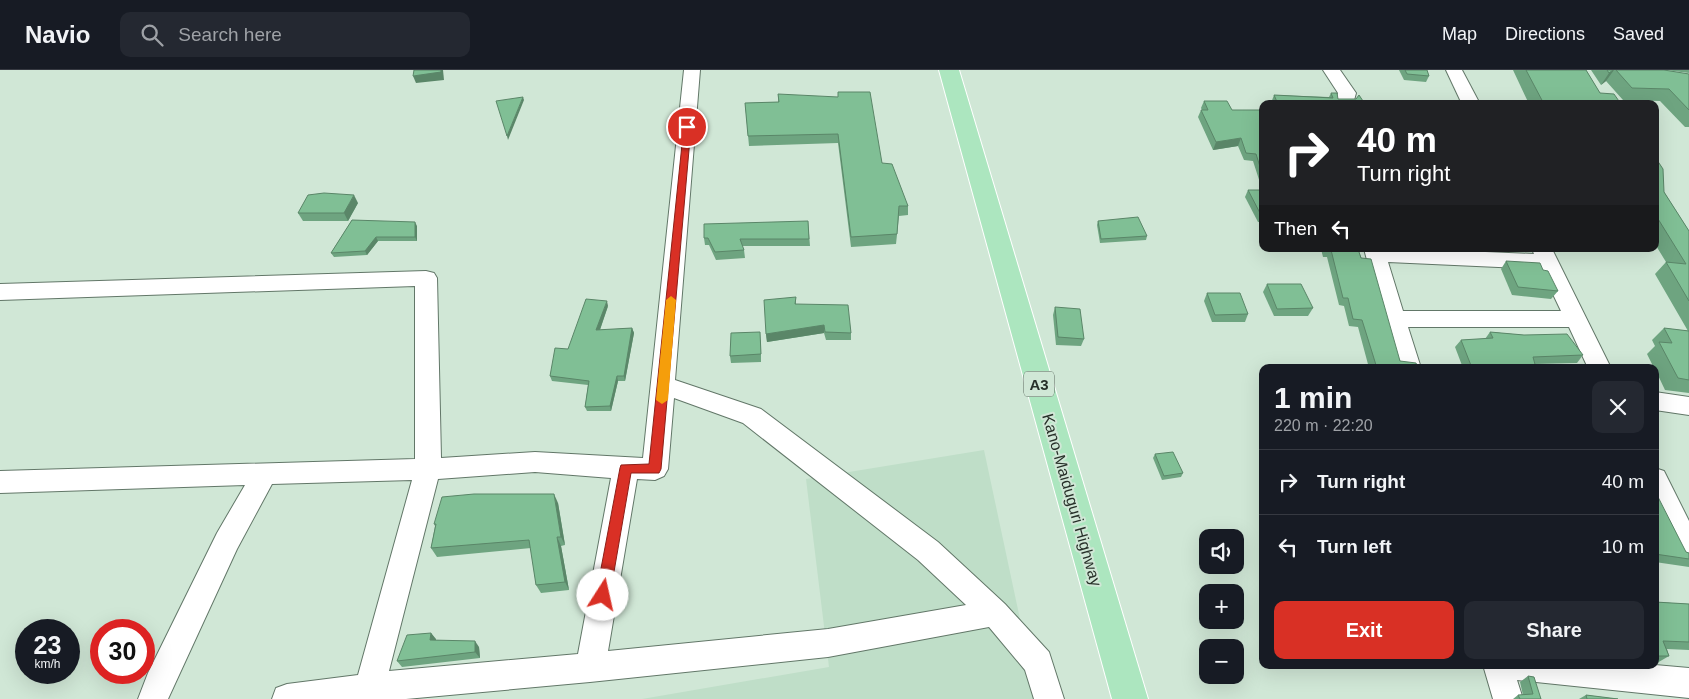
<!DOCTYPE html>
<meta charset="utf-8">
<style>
:root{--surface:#171b24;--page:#242831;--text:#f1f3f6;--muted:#9ea1a6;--line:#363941;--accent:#d93025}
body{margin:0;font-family:Arial,sans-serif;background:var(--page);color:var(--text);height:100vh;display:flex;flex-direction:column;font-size:19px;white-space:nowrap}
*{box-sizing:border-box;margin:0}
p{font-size:16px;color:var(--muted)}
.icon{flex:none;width:28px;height:28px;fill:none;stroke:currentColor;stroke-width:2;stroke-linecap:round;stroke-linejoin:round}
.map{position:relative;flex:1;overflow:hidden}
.sheet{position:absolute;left:1259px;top:294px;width:400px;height:305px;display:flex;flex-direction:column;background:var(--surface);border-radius:10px;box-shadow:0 5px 20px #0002}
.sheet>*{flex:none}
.top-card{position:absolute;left:1259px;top:30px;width:400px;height:152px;border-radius:10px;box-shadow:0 5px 20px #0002;background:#202124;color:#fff;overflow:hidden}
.controls{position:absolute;left:1199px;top:459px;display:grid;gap:10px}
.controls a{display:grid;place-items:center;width:45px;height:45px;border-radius:10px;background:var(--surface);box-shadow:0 5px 20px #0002;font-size:25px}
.speed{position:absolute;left:15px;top:549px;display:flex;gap:10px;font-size:25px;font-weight:700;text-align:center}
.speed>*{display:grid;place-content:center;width:65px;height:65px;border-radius:50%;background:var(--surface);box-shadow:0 5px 20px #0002;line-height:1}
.speed small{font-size:12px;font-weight:400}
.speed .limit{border:8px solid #d22;background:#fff;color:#111}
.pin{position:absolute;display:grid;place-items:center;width:42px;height:42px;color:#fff;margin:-21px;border:2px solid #fff;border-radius:50%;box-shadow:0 1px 5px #0007}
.me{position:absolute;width:55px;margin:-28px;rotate:10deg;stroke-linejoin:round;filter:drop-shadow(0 0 4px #0008)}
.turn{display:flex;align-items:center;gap:18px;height:105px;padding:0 15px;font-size:22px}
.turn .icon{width:65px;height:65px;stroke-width:2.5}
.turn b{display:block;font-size:35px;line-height:42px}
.then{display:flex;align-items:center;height:48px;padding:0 15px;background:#0003;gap:10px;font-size:19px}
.round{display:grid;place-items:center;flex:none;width:52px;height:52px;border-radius:10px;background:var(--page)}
.head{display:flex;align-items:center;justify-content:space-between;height:85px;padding:0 15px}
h1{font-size:30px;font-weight:800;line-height:38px}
.cta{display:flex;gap:10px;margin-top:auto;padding:10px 15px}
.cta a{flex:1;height:58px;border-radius:10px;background:var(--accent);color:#fff;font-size:20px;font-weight:800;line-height:58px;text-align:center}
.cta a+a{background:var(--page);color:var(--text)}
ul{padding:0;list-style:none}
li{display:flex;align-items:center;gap:15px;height:65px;padding:0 15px;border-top:1px solid var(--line)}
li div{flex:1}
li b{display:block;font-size:19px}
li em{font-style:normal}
header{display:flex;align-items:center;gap:30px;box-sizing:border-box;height:70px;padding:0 25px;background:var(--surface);border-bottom:1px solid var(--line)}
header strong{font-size:24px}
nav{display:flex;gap:28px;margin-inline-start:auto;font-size:18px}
.search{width:350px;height:45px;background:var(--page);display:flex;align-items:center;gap:12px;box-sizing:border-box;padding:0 18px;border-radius:10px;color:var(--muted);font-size:19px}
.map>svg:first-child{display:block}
</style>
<header>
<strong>Navio</strong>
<div class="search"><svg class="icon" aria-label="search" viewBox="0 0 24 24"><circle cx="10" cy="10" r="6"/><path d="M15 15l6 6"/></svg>Search here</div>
<nav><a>Map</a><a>Directions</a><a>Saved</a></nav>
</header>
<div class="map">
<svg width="1689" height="629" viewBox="0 0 1689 629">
<rect width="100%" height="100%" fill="#d0e7d6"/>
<polygon fill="#bfdec8" points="984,380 1037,629 642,629 829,597 806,409"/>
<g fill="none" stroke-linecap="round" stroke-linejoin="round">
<g stroke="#627768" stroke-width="2">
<g id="minor">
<path d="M 684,0 L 700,0 L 675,310 L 761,339 L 938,472 L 1005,534 L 1049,582 L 1064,629 L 1034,629 L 1025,600 L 989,557 L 828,587 L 590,612 L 406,629 L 272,629 L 276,618 L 287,614 L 358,605 L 412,410 L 272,414 L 237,479 L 168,629 L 138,629 L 148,603 L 217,463 L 245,415 L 0,423 L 0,401 L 415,389 L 415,216 L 0,230 L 0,214 L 426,201 L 434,203 L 437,208 L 441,388 L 535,382 L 643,388 ZM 674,328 L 743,353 L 918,490 L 966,535 L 828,559 L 608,581 L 637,409 L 655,410 L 664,406 L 668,399 ZM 535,402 L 611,408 L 578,584 L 389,601 L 438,409 Z"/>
<polygon points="1323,0 1340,0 1356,23 1353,34 1335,34 1338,23"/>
<polygon points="1446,0 1462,0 1480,34 1462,34"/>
<path d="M 1364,179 L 1416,179 L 1534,184 L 1532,179 L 1552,179 L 1611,298 L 1588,298 L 1569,257 L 1408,257 L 1421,298 L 1397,298 ZM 1388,192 L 1541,199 L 1561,241 L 1403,241 Z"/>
<polygon points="1655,322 1689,327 1689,345 1655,340"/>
<polygon points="1655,398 1664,401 1689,451 1689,491 1679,488 1655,436"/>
<polygon points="1483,595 1655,595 1689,598 1689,628 1517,610 1523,629 1493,629"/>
</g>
</g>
<g stroke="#fff" stroke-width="2">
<polygon id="trunk" points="939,0 959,0 1148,629 1112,629"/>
</g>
<use href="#minor" fill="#fff" fill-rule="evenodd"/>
<use href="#trunk" fill="#ace6bf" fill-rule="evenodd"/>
</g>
<g fill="#6ea480">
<polygon points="1399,0 1427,0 1429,6 1426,12 1404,10"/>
<polygon points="1513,0 1586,0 1600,23 1621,34 1529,34"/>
<polygon points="1591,0 1664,0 1689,4 1689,57 1685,57 1660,31 1623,30 1606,11 1601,15"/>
<polygon points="1666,0 1689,0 1689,3"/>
<polygon points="1331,23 1338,29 1365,34 1272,34 1271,33 1274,25 1329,27"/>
<polygon points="778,24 882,93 908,136 908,145 899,146 896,174 851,177 838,73 749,76 745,33 778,32"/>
<polygon points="1204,31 1232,40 1262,40 1262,119 1253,91 1244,90 1238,76 1213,80 1198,47 1201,40 1202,40 1201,38"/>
<polygon points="1655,87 1664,122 1689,161 1689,323 1665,320 1655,299 1655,298 1654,298 1647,284 1655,276 1652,270 1664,258 1688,261 1655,204 1666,192 1655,174"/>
<polygon points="1248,120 1262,120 1262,152 1258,152 1245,127"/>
<polygon points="358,133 348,151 303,151 298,143"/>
<polygon points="352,150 417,156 417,171 378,171 367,185 334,187 331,183"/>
<polygon points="808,151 810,176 742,176 744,180 745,188 716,190 709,175 705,175 704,168"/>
<polygon points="1098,151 1147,166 1146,170 1100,173 1097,155"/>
<polygon points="1321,179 1358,179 1400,291 1418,298 1369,298 1358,257 1349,256 1344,236 1339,235 1327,187 1323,187"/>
<polygon points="1454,179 1528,179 1526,182"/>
<polygon points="1506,191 1543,200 1558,221 1551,229 1512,225 1501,199"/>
<polygon points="1267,214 1313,238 1308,246 1274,246 1263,222"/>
<polygon points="1207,223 1248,244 1245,252 1212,252 1204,231"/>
<polygon points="796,227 796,234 851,263 851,270 826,270 824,263 767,272 766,264"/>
<polygon points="608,236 600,260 632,258 634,263 625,311 618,311 611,341 587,341 585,337 588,315 552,311 550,306 568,279"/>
<polygon points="1055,237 1084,269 1081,276 1056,275 1053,245"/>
<polygon points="1490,262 1524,265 1583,285 1577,293 1535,294 1536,298 1463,298 1455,277 1461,270 1485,269"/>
<polygon points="761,270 761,292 731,293 730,286"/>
<polygon points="1155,384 1183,403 1181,407 1162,410 1153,388"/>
<polygon points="1655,424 1686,482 1689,483 1689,497 1655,492"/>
<polygon points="558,433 565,475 561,476 569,520 541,523 536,515 531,478 437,487 431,478 435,456 434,454"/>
<polygon points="1655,532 1689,534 1689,580 1667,579 1669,586 1657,593 1655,593"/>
<polygon points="431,563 436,570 479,577 480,588 402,597 397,591"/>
<polygon points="1528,606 1541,629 1513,629 1518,625 1523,625 1520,612"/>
<polygon points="1586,625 1618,629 1579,629"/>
</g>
<g fill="#5a8668">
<polygon points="441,0 443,0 444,10 416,13 413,6"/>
<polygon points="1613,0 1614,0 1606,11 1601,15 1609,3"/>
<polygon points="523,27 524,30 508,70 507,66"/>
<polygon points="1241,68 1238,76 1213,80 1216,72"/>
<polygon points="354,125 358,133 348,151 344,143"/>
<polygon points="415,152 417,156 417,171 415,167"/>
<polygon points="376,167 378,171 367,185 365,181"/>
<polygon points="607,231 608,236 598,265 596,260"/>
<polygon points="824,255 824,263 767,272 766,264"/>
<polygon points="632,258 634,263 625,311 624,306"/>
<polygon points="617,306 618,311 611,341 610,336"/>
<polygon points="554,424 558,433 565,475 561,467"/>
<polygon points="557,467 561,476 569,520 565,512"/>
<polygon points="431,563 436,569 435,576 430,570"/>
<polygon points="475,571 479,577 480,588 475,582"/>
</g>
<g fill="#80bf95" stroke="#5a8668">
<polygon points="414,0 441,0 441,2 413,6"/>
<polygon points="1405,0 1427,0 1429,6 1407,4"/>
<polygon points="1526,0 1586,0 1600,23 1614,24 1621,34 1544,34"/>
<polygon points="1607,0 1613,0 1609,3"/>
<polygon points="1616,0 1664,0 1689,4 1689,40 1669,19 1632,18"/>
<polygon points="838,22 870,22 882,93 892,94 908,136 899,136 897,164 851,167 838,64 748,66 745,33 779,32 778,24 838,27"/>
<polygon points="1331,23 1337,23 1338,29 1356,29 1359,25 1365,34 1278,34 1274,25 1333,28"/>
<polygon points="523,27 507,66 496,31"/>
<polygon points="1204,31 1227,31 1232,40 1262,40 1262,103 1256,84 1246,83 1241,68 1216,72 1201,40 1208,40"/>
<polygon points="1655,87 1663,99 1664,122 1689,161 1689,231 1666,192 1686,194 1655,144"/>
<polygon points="1248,120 1262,120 1262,145 1261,145"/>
<polygon points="324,123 354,125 344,143 298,143 308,125"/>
<polygon points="1138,147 1147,166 1101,169 1098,151"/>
<polygon points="352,150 415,152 415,167 376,167 365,181 331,183"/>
<polygon points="808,151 809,169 740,169 744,180 715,182 708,168 704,168 704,154"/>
<polygon points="1327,179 1358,179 1361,188 1371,189 1400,291 1416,293 1418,298 1381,298 1380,296 1376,295 1362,250 1353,249 1348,228 1343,228 1331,180"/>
<polygon points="1506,191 1540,193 1543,200 1548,201 1558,221 1518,217"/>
<polygon points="1267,214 1301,214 1313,238 1277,239"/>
<polygon points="1207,223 1240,223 1248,244 1215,245"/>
<polygon points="796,227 795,234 848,235 851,263 825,262 824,255 766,264 764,230"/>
<polygon points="586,229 607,231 596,260 632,258 624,306 617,306 610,336 585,337 589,311 550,306 555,278 568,279"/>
<polygon points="1055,237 1080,239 1084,269 1058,267"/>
<polygon points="1664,258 1689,261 1689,310 1678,308 1659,272 1672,273"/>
<polygon points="760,262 761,284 730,286 731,263"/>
<polygon points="1490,262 1524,265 1567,264 1583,285 1533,287 1536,298 1514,298 1509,296 1509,298 1472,298 1461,270 1493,268"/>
<polygon points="1173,382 1183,403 1164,406 1155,384"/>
<polygon points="474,424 554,424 561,467 557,467 565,512 536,515 529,470 431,478 436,454 434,454 442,427"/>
<polygon points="1655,424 1657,425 1686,482 1689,483 1689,489 1655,484"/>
<polygon points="1655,532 1689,534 1689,572 1663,571 1669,586 1655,586"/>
<polygon points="431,563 430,570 475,571 475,582 397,591 407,565"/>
<polygon points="1528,606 1534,607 1541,629 1520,629 1518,625 1533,624"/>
<polygon points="1586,625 1618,629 1587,629"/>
</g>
<polygon fill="#d93025" stroke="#8d1f18" points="684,55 691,57 661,399 659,403 631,403 610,525 608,530 603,531 598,530 596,525 620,398 621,395 649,394"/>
<polygon fill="#f59e0b" points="671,226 676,230 668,330 662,334 656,330 666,230"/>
<g text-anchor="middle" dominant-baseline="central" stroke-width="4" stroke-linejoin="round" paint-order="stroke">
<rect fill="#d0e7d6" stroke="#5a675d" stroke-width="1" x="1024" y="301.5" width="30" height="25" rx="4"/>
<g font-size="15" font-weight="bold" fill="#273029">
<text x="1039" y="314">A3</text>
</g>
<g font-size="16" fill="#273029" stroke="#d0e7d6">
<text transform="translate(1072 430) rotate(74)">Kano-Maiduguri Highway</text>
</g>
</g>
</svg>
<div class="controls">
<a><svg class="icon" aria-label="sound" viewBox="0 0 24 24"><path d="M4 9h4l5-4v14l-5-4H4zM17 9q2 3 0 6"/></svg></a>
<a>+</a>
<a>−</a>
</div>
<div class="speed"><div>23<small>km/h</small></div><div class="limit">30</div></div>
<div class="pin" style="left:687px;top:57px;background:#d93025"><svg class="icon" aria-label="arrive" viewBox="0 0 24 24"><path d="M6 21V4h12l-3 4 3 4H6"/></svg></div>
<svg class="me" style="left:603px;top:525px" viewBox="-20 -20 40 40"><circle r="19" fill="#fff"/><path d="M0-13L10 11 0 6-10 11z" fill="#d93025"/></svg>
<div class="top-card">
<div class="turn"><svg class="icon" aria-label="right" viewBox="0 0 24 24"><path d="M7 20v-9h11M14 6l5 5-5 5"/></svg><div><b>40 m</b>Turn right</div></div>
<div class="then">Then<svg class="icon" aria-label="left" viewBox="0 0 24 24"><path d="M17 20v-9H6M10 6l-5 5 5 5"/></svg></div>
</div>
<section class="sheet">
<div class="head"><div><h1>1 min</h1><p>220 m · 22:20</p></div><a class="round"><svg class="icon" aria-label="close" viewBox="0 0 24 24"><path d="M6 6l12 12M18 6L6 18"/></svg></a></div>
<ul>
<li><svg class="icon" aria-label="right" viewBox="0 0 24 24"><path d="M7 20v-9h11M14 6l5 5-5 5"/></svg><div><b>Turn right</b></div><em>40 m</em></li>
<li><svg class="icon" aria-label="left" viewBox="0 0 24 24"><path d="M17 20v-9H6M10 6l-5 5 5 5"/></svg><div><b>Turn left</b></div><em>10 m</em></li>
</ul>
<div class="cta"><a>Exit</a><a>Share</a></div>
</section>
</div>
